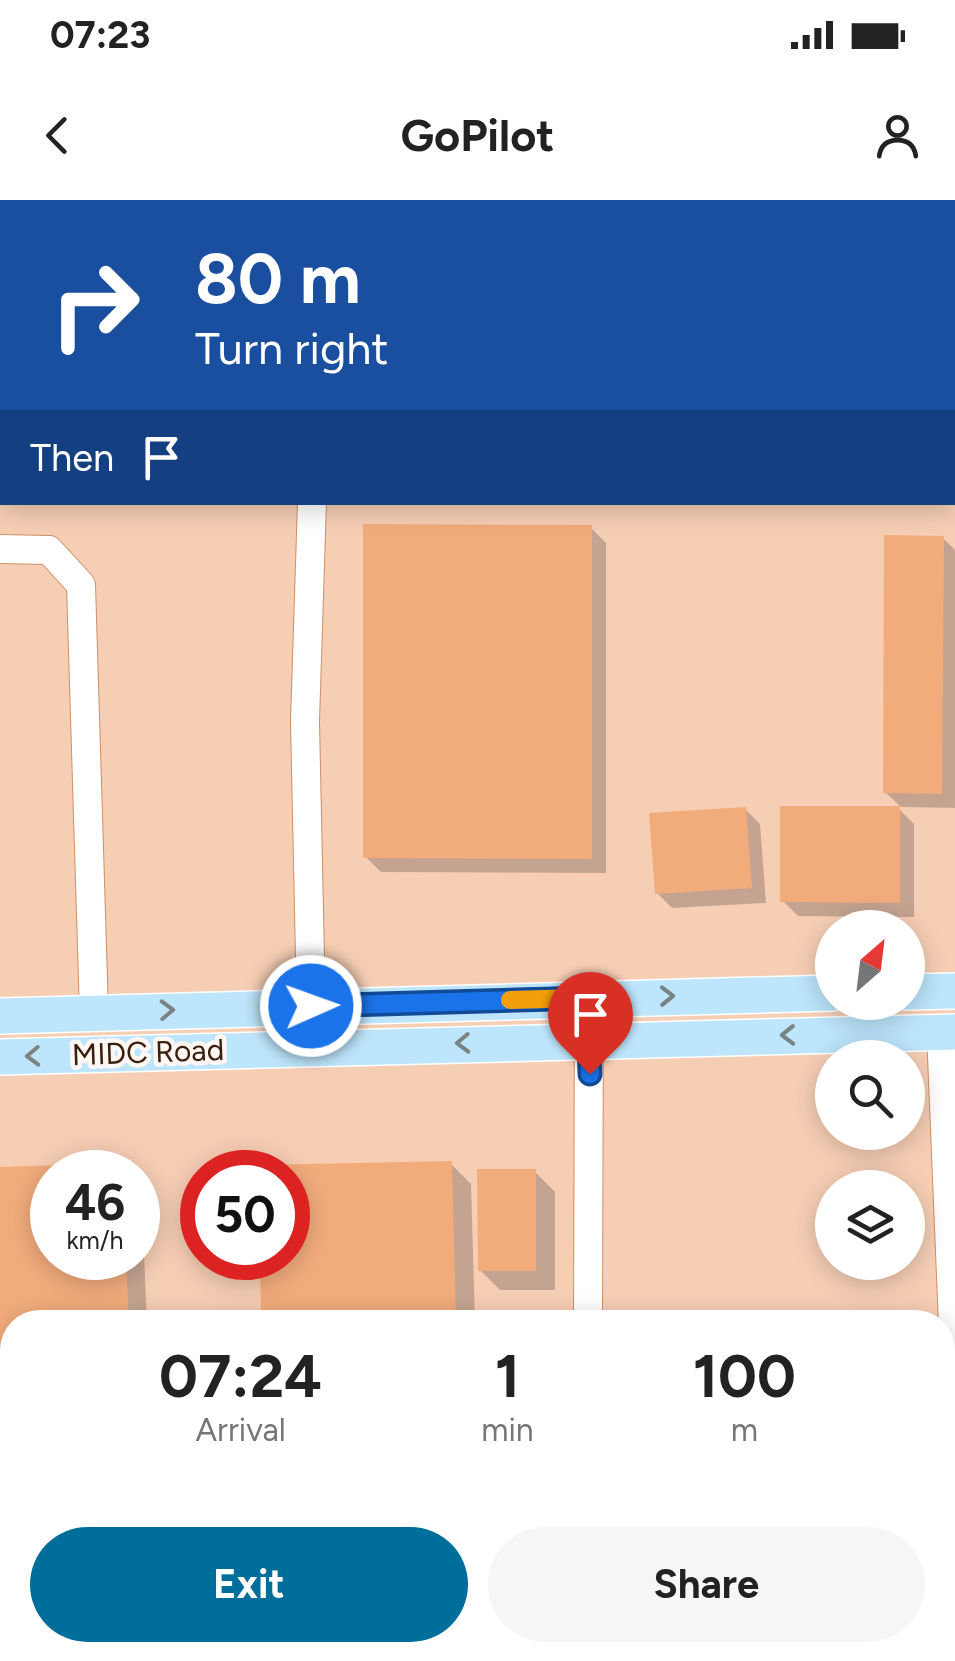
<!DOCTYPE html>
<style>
:root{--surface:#fff;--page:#f6f6f6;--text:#222;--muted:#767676;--accent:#006e9a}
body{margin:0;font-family:Figtree,sans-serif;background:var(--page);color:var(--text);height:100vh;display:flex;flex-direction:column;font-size:38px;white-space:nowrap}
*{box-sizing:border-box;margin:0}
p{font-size:32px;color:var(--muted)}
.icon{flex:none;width:55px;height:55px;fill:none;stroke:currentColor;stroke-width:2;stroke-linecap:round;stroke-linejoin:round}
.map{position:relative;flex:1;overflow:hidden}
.sheet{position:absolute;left:0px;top:1110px;width:955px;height:352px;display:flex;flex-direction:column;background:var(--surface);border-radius:40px 40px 0 0;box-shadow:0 5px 25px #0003}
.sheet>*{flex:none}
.hud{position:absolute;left:0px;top:0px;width:955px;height:305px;box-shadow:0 5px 25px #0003;background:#1a4fa0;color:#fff;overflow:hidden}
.needle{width:65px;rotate:28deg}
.fabs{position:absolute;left:815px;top:710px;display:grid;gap:20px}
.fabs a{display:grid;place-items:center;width:110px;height:110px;border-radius:50%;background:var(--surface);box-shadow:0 5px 25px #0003;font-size:50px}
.speed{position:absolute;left:30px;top:950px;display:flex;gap:20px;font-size:50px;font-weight:700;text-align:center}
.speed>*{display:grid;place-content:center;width:130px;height:130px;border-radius:50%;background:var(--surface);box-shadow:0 5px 25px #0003;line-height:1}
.speed small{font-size:25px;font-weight:400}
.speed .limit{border:15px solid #d22;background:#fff;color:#111}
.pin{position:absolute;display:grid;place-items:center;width:85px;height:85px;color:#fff;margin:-102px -42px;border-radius:50% 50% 50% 0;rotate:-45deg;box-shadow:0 0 10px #0007}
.pin .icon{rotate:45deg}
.me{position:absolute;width:110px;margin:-55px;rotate:88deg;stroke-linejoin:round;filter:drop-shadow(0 0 8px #0008)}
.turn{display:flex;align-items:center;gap:35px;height:210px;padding:0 30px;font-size:45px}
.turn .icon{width:130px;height:130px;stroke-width:2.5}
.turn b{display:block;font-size:70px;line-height:85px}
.then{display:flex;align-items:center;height:95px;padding:0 30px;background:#0003;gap:20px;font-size:38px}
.eta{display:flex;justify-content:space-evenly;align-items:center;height:170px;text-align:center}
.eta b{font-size:60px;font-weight:700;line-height:70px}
.button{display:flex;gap:20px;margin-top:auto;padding:20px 30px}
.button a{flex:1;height:115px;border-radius:60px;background:var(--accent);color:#fff;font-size:40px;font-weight:700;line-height:115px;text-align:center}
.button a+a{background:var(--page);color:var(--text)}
.status{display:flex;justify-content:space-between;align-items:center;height:70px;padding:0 50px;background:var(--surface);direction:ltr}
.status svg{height:28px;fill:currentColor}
header{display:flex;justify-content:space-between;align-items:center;height:130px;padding:0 30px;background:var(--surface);font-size:45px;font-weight:700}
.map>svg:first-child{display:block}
</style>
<div class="status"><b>07:23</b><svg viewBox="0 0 49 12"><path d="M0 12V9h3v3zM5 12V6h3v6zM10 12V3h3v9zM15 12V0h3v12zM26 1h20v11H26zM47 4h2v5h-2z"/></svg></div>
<header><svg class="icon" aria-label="back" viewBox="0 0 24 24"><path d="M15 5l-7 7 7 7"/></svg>GoPilot<svg class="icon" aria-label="person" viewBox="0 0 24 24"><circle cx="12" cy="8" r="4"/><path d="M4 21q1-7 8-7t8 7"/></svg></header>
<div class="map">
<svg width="955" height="1461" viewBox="0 0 955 1461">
<rect width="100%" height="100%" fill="#f6ceb4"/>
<g fill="#0003">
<polygon points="591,328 606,343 606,673 381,672 366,657"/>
<polygon points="943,338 955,350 955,608 901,607 885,592"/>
<polygon points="745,609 760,624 766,703 672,708 657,693"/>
<polygon points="899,609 914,624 914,717 798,716 783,701"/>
<polygon points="451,964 471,984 475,1122 264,1122 262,1058 288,1058 288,972 260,972 260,967"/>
<polygon points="121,966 128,972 52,972 52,1058 138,1058 138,982 141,986 147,1122 12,1122 12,1450 138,1450 138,1461 0,1461 0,970"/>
<polygon points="535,972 555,992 555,1090 500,1090 480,1070"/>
<polygon points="213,1450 375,1450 375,1461 222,1461"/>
<polygon points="381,1450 573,1450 573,1461 390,1461"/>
<polygon points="821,1450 930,1450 941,1461 821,1461"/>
</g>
<g fill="#f2ac7c">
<polygon points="363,324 592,325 592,659 363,658"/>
<polygon points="884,335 944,336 942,594 883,593"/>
<polygon points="780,606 900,606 900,703 780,702"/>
<polygon points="746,607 752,688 655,694 649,613"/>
<polygon points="452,961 456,1122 261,1122 260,1058 288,1058 288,972 258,972 257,965"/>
<polygon points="122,963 123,972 52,972 52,1058 126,1058 129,1122 12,1122 12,1266 0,1267 0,967"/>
<polygon points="477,969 536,969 536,1071 478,1071"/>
<polygon points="0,1276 12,1276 12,1450 119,1450 119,1461 0,1461"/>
<polygon points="819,1450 928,1450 928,1461 818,1461"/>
</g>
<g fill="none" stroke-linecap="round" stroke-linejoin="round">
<g stroke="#cd8f64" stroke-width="30">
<g id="minor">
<polyline points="334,2 334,0"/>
<polyline points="0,349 49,350 81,385 94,813"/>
<polyline points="311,806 305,521 312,302"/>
<polyline points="941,832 955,1174"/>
<polyline points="588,1122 589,798"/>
<polyline points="586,1461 586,1450"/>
</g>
</g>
<g stroke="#fff" stroke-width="38">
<g id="major">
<polyline points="908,792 955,791"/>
<polyline points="0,816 832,793"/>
<polyline points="0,857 955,832"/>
</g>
</g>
<use href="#minor" stroke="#fff" stroke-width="28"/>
<use href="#major" stroke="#bde5fb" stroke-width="35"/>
</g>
<defs><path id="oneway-chevron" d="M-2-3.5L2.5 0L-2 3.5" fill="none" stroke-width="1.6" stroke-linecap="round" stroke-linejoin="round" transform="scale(2.5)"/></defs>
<g stroke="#7b8284">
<use href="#oneway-chevron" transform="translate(667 796) rotate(-1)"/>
<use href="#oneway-chevron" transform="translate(167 810) rotate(-2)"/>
<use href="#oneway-chevron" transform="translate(788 835) rotate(179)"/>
<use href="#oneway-chevron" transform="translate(463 843) rotate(178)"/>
<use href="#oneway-chevron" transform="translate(33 856) rotate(178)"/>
</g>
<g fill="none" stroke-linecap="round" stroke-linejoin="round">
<g stroke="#114b97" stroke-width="25">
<polyline id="route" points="311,806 588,798 590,874"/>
</g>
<use href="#route" stroke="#1a73e8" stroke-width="18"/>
<polyline stroke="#f59e0b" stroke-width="18" points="510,800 580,798"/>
</g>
<g text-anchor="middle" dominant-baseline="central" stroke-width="9" stroke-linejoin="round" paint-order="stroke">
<g font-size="30" fill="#39200e" stroke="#fef7f3">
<text transform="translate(148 852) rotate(-2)">MIDC Road</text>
</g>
</g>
</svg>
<div class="fabs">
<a><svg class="needle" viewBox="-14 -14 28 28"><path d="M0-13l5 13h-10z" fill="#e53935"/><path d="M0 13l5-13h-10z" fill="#767676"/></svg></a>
<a><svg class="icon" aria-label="search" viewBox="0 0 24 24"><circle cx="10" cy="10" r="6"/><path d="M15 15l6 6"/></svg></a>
<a><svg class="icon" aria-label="layers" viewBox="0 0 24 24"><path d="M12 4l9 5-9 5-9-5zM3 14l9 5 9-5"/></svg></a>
</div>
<div class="speed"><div>46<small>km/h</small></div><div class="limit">50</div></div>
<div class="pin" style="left:590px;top:874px;background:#d93025"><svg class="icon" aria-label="arrive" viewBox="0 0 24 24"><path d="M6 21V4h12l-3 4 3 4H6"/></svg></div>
<svg class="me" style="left:311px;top:806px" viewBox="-20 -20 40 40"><circle r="17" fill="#1a73e8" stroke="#fff" stroke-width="3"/><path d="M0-11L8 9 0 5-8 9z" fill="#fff"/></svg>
<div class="hud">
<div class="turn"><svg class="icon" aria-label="right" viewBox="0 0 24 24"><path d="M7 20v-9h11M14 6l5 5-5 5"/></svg><div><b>80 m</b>Turn right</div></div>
<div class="then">Then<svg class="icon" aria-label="arrive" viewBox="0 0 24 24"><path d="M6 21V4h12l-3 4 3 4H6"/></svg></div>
</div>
<section class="sheet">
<div class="eta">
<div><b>07:24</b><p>Arrival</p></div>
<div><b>1</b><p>min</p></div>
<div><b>100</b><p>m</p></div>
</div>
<div class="button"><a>Exit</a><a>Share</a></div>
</section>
</div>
